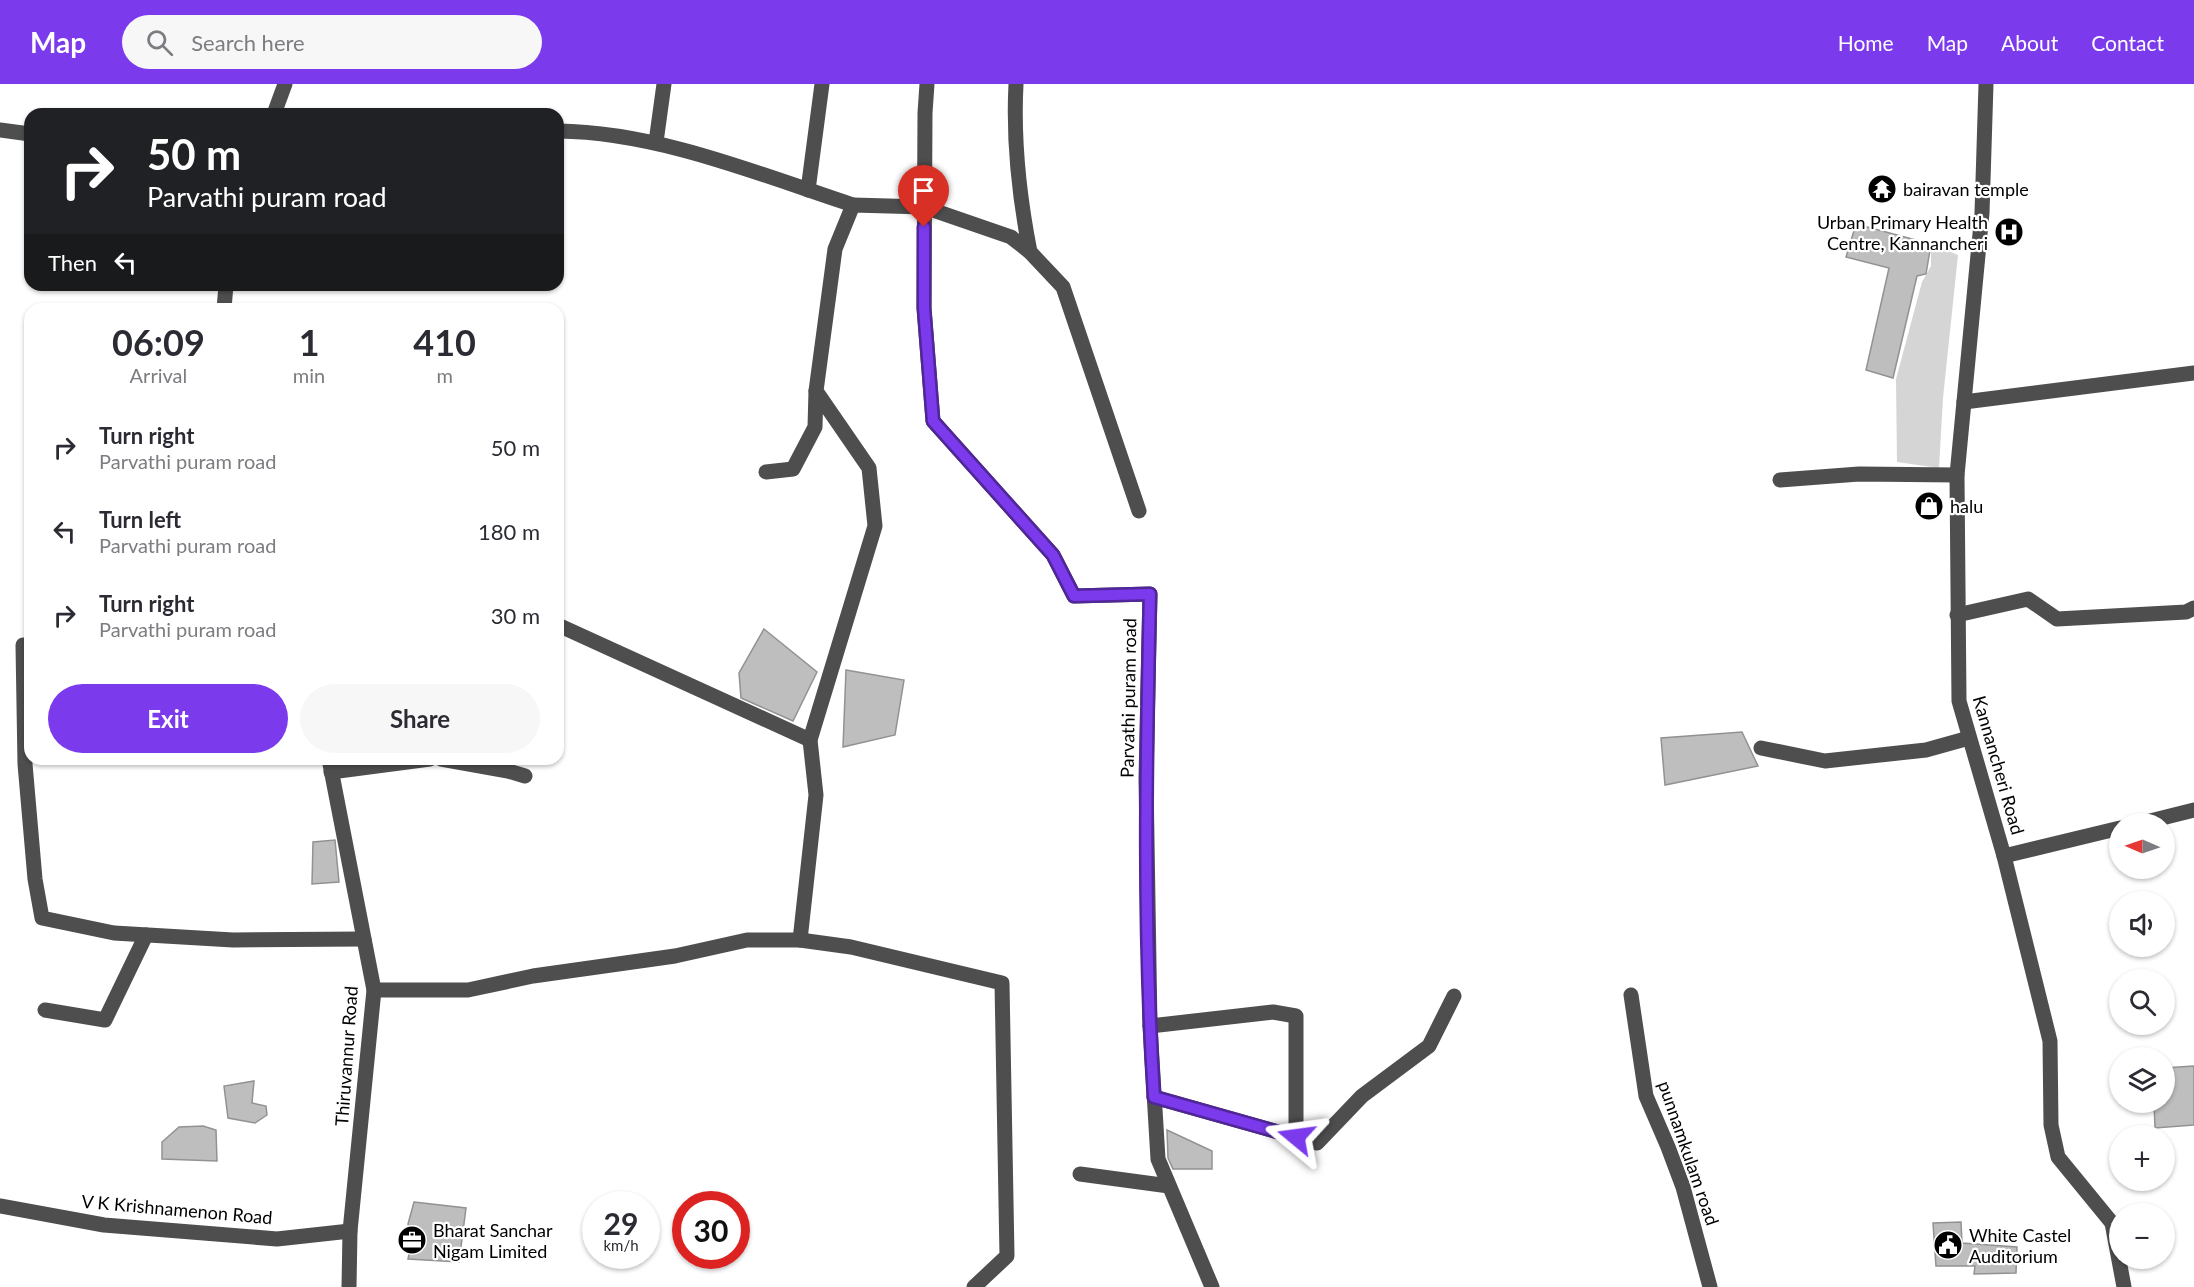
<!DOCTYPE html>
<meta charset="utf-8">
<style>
:root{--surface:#fff;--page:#f7f7f7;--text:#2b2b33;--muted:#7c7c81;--accent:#7c3aed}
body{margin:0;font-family:Lato,sans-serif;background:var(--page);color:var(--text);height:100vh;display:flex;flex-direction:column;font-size:22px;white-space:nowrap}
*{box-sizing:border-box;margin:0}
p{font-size:20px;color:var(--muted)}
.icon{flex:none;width:33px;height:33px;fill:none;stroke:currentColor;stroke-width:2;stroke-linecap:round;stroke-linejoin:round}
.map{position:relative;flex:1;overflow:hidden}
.details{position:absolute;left:24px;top:219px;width:540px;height:462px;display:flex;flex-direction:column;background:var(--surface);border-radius:18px;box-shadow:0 2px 4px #0004}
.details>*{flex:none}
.top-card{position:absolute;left:24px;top:24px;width:540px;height:183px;border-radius:18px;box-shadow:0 2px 4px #0004;background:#202124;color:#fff;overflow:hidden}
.needle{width:39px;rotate:272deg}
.tools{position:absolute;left:2109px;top:729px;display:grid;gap:12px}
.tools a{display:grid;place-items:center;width:66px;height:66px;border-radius:50%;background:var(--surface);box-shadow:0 2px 4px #0004;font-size:30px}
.speed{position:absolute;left:582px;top:1107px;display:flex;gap:12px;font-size:30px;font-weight:700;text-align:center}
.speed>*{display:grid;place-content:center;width:78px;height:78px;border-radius:50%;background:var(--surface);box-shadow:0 2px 4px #0004;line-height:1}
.speed small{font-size:15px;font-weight:400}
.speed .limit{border:9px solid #d22;background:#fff;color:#111}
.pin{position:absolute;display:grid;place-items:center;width:51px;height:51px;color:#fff;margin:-62px -26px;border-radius:50% 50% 50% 0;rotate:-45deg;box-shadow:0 0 6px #0007}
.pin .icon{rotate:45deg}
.me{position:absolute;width:66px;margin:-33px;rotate:286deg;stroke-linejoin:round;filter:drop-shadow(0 0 4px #0008)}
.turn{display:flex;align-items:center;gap:21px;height:126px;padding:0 24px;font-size:27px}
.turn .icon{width:78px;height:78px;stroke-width:2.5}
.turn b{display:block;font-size:42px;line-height:51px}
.then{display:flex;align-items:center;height:57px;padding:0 24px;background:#0003;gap:12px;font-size:22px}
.eta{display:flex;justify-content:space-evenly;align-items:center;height:102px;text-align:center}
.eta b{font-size:36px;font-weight:700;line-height:42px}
.cta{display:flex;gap:12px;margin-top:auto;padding:12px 24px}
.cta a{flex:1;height:69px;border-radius:36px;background:var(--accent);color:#fff;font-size:24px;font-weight:700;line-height:69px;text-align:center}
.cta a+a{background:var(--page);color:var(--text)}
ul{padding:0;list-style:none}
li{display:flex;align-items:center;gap:18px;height:84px;padding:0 24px}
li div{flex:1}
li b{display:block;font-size:22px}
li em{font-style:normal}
header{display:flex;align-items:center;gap:36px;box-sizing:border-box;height:84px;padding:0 30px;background:var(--accent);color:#fff}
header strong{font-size:28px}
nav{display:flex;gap:33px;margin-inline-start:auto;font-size:21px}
.search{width:420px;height:54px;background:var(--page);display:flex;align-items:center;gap:15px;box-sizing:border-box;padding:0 21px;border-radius:33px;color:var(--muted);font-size:22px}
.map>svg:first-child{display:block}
</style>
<header>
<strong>Map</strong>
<div class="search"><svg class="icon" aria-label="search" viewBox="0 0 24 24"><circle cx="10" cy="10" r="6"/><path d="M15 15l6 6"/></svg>Search here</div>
<nav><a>Home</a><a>Map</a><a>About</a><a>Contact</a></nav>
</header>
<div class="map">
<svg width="2194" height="1203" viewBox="0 0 2194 1203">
<rect width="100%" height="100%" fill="#fff"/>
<polygon fill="#d5d5d5" points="1931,160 1958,171 1943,314 1939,384 1897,378 1896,295 1922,198 1931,182"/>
<g fill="#bebebe" stroke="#929292" stroke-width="1.5">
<polygon points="1856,140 1931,160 1926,190 1917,192 1893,294 1866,286 1889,184 1846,173"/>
<polygon points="764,545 817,588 793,637 741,614 739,589"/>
<polygon points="846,586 904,596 895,651 843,663"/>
<polygon points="1742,648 1758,682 1665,701 1661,654"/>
<polygon points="335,756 339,798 312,800 313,758"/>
<polygon points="2194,982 2194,1041 2155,1044 2154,1018 2164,1018 2164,984"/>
<polygon points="254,997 252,1019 266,1022 267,1031 255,1039 228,1034 224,1002"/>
<polygon points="203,1042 216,1046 217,1077 162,1075 162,1058 179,1043"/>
<polygon points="1167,1046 1212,1067 1212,1085 1173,1085 1168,1074"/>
<polygon points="414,1118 466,1124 459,1178 408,1175 412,1156 408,1140"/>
<polygon points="1961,1138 1962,1159 2017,1163 2016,1189 1974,1190 1975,1182 1936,1182 1933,1139"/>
</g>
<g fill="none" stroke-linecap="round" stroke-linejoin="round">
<g stroke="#4e4e4e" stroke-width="15">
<polyline points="927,0 925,29 924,224 933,337 1053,471 1074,512 1150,510 1146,695 1150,942 1158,1075 1212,1203"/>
<path d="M 1016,0 C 1013,57 1019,112 1030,168"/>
<polyline points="1986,0 1982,129 1957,391 1959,617 2004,772 2050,957 2051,1041 2058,1073 2112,1139 2124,1203"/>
<polyline points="274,30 285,0"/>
<polyline points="0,46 30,50"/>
<path d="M 558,47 C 657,48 759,90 853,121"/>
<polyline points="656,58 664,0"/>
<polyline points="808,106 822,0"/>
<polyline points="224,225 226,201"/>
<polyline points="1964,318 2194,289"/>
<polyline points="766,388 793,385 815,343 816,307"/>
<polyline points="1780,396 1859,390 1957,391"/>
<polyline points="1957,531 2028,515 2057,535 2186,528 2194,524"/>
<polyline points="558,541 810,656"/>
<polyline points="30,561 23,561 25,680 35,795 42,834 114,849 233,856 364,855"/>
<polyline points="1761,664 1825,677 1926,666 1969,654"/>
<polyline points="329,675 374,906 350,1147 349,1203"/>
<polyline points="441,675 508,687 525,692"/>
<polyline points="331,688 430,675"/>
<polyline points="2138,740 2194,726"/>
<polyline points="2004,772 2120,744"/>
<polyline points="800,856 816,711 810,656 875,442 869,384 816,307 835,165 853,121 924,123 1011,153 1030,168 1063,203 1139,427"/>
<polyline points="374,906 468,906 533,892 675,872 747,856 800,856 851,863 1002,899 1007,1172 974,1203"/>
<polyline points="1631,911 1646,1012 1668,1063 1683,1103 1710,1203"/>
<polyline points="45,926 105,936 146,851"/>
<polyline points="1150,942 1273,928 1296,932 1296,1053"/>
<polyline points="1154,1013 1317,1059 1362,1012 1429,962 1454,912"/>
<polyline points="1080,1090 1169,1102"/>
<polyline points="0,1122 104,1141 277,1155 350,1147"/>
</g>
</g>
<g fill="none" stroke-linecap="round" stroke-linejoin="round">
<g stroke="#51269a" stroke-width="15">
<path id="route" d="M 924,143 L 924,224 L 933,337 L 1053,471 L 1074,512 L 1150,510 C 1146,678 1143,846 1154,1013 L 1296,1053"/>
</g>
<use href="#route" stroke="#7c3aed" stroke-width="10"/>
</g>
<defs>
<g id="temple-disc" transform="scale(1.5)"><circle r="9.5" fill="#000" stroke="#fff"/><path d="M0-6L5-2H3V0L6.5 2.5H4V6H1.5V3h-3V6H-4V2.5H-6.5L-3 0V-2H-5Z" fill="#fff"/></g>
<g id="hospital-disc" transform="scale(1.5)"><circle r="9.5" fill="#000" stroke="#fff"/><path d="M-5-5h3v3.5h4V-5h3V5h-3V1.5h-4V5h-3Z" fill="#fff"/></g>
<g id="shop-disc" transform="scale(1.5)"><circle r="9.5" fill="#000" stroke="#fff"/><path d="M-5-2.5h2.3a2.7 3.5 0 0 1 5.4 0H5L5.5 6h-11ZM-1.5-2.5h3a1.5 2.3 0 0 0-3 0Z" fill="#fff"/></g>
<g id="office-disc" transform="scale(1.5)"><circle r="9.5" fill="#000" stroke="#fff"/><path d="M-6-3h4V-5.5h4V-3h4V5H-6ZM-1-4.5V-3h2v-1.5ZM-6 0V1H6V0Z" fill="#fff"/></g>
<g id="civic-disc" transform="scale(1.5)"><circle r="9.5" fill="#000" stroke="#fff"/><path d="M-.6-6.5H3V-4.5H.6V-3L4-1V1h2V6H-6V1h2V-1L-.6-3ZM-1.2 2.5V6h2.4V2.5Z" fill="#fff"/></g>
</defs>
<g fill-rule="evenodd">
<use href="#temple-disc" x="1882" y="105"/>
<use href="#hospital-disc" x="2009" y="148"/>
<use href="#shop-disc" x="1929" y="422"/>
<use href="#office-disc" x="412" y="1156"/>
<use href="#civic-disc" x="1948" y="1161"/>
</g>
<g text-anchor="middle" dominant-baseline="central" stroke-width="4.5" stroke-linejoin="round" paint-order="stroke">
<g font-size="18" fill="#000" stroke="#fff" text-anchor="start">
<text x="1903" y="105">bairavan temple</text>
<text x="1988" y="138" text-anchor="end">Urban Primary Health<tspan x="1988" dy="21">Centre, Kannancheri</tspan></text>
<text x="1950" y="422">halu</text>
<text x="433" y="1146">Bharat Sanchar<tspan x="433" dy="21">Nigam Limited</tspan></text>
<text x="1969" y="1151">White Castel<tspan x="1969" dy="21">Auditorium</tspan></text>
</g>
<g font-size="18" fill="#000" stroke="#fff">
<text transform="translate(1128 614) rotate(-89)">Parvathi puram road</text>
<text transform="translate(1999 681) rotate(74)">Kannancheri Road</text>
<text transform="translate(346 972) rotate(-86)">Thiruvannur Road</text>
<text transform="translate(1689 1069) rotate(71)">punnamkulam road</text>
<text transform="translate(177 1125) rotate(5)">V K Krishnamenon Road</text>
</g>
</g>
</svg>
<div class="tools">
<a><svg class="needle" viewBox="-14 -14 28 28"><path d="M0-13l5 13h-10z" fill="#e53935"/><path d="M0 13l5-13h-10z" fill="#7c7c81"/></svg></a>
<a><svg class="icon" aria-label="sound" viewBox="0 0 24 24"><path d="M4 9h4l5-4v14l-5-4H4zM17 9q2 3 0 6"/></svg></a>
<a><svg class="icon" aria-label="search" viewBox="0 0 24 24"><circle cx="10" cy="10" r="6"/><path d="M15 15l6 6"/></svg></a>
<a><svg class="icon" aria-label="layers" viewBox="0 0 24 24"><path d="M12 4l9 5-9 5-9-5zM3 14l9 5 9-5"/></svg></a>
<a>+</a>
<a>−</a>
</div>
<div class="speed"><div>29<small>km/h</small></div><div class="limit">30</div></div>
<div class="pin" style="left:924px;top:143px;background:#d93025"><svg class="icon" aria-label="arrive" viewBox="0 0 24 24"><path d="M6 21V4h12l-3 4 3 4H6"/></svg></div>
<svg class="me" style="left:1296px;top:1053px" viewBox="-20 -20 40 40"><path d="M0-17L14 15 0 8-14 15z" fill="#7c3aed" stroke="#fff" stroke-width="4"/></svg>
<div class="top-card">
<div class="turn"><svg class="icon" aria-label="right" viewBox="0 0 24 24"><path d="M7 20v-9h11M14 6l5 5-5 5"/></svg><div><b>50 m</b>Parvathi puram road</div></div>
<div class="then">Then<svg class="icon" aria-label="left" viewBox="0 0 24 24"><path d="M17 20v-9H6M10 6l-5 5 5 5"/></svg></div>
</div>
<section class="details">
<div class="eta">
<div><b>06:09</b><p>Arrival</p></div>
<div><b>1</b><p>min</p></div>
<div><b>410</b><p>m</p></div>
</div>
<ul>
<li><svg class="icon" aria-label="right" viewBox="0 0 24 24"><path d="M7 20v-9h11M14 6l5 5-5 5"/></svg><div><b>Turn right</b><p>Parvathi puram road</p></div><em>50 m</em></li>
<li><svg class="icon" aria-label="left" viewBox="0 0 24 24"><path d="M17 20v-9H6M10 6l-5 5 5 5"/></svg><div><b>Turn left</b><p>Parvathi puram road</p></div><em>180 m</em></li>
<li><svg class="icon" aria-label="right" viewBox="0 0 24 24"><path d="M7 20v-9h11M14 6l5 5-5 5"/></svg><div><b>Turn right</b><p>Parvathi puram road</p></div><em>30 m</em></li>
</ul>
<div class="cta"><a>Exit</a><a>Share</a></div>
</section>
</div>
